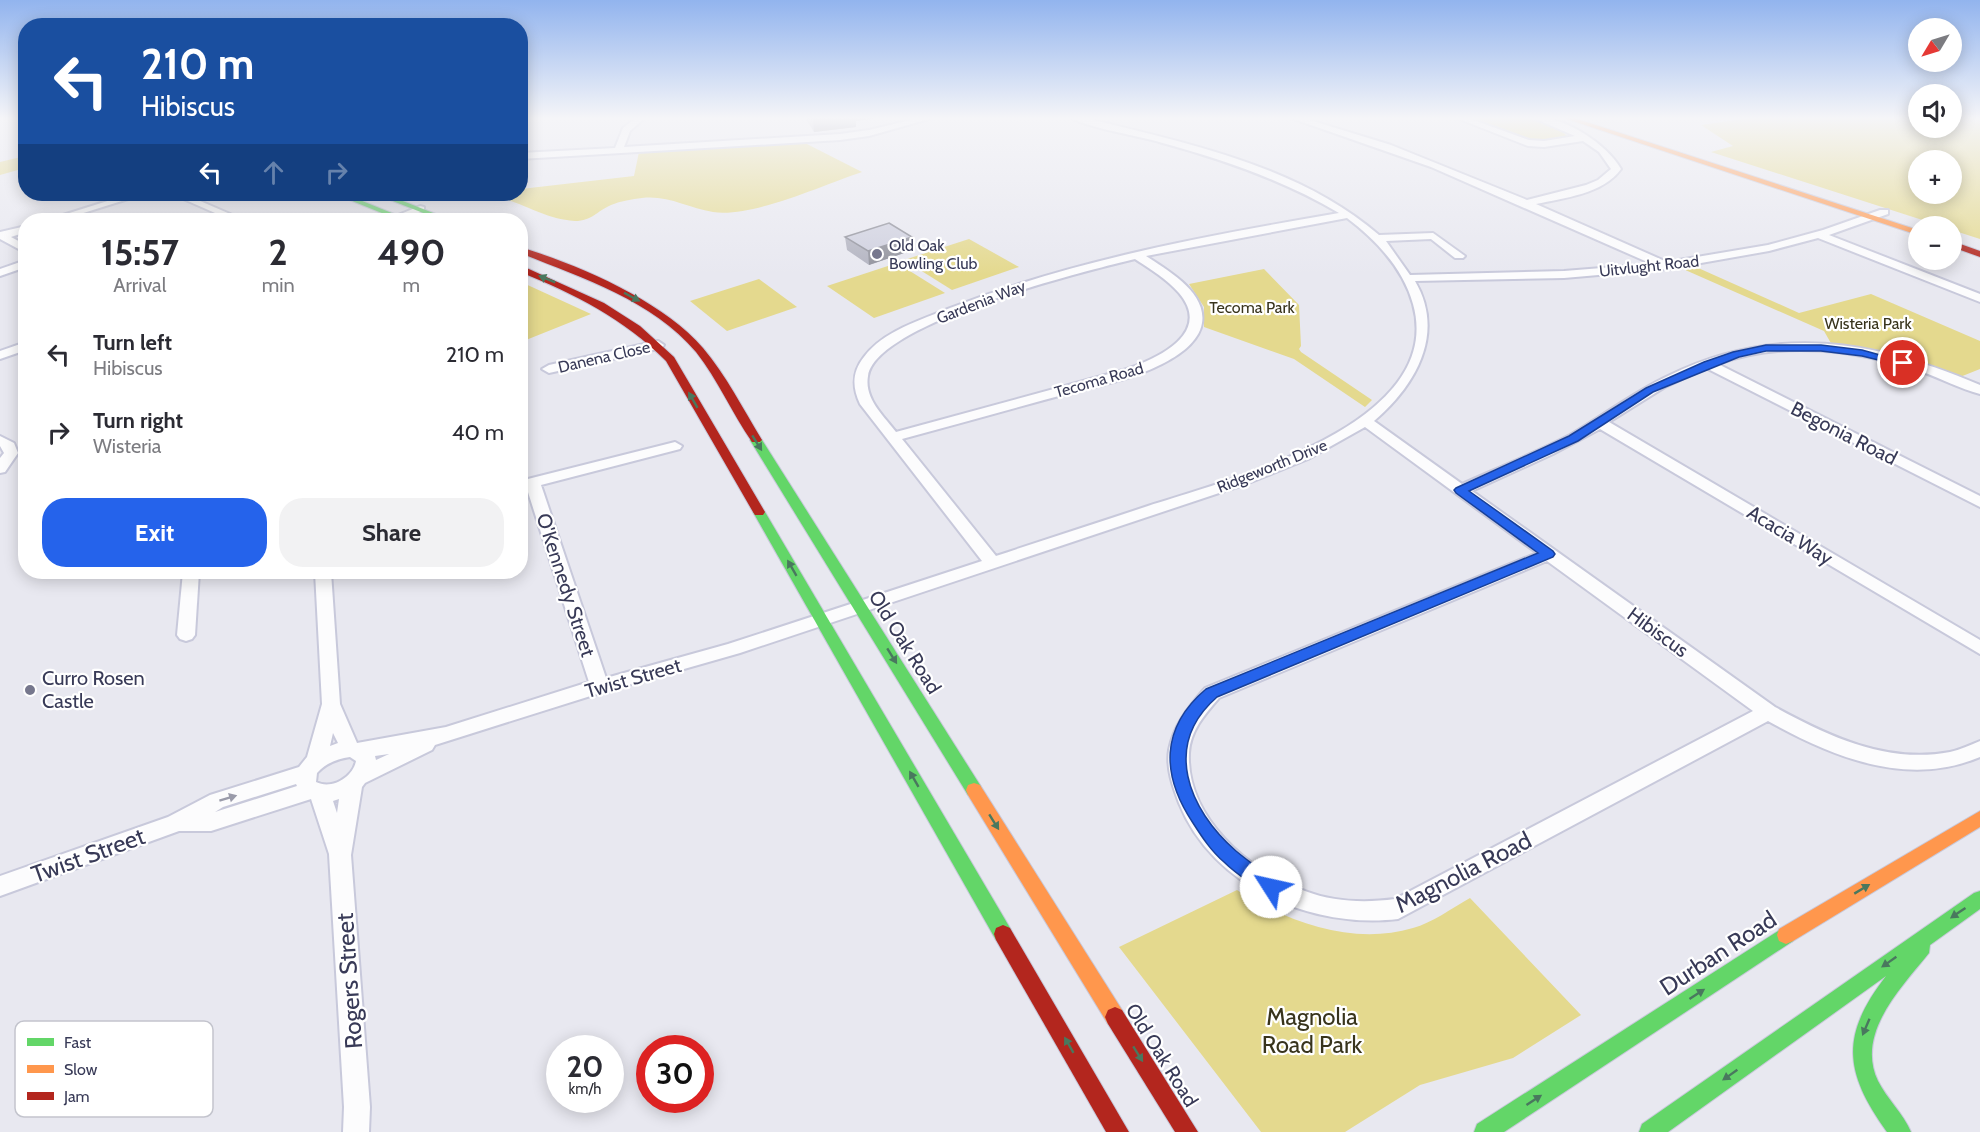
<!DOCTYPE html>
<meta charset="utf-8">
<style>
:root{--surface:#fff;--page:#f2f2f3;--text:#2b2b33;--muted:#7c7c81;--accent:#2563eb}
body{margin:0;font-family:Cabin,sans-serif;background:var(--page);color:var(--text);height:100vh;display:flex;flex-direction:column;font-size:22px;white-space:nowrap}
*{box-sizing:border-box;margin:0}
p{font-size:20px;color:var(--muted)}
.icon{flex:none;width:33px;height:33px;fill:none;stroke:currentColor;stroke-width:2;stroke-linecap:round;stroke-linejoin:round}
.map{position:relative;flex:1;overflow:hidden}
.side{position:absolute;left:18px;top:213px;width:510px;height:366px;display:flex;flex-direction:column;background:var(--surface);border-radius:24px;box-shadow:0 3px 15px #0003}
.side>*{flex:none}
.top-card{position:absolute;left:18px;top:18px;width:510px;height:183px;border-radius:24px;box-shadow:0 3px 15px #0003;background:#1a4fa0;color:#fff;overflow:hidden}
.needle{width:39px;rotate:232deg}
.buttons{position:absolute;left:1908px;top:18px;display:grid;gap:12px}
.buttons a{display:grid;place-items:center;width:54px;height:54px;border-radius:50%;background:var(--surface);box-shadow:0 3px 15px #0003;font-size:30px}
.speed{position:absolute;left:546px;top:1035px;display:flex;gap:12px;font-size:30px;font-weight:700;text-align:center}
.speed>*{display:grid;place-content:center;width:78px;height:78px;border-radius:50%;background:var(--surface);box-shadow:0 3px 15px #0003;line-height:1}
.speed small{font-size:15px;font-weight:400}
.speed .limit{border:9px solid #d22;background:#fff;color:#111}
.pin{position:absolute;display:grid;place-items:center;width:51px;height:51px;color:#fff;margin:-26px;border:3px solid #fff;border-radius:50%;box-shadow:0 2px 6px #0007}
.me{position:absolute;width:66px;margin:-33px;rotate:305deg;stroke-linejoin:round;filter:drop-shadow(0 0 4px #0008)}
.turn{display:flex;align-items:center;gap:21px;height:126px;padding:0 24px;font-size:27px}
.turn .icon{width:78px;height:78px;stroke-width:2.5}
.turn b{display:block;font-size:42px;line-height:51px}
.lanes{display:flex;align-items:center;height:57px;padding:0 24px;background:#0003;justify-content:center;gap:30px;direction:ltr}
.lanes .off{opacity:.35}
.eta{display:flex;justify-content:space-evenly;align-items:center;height:102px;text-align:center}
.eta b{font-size:36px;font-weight:800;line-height:42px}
.action{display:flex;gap:12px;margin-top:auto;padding:12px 24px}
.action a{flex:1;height:69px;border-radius:24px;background:var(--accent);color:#fff;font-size:24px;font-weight:800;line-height:69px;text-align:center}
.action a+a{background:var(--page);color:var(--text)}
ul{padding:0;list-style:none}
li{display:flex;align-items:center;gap:18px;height:78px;padding:0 24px}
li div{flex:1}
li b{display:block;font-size:22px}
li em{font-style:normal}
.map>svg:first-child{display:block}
</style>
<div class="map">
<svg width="1980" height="1132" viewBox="0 0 1980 1132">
<rect width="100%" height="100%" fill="#e8e8f0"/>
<g fill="#e4d98e" fill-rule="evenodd">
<path d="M 1463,117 L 1529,117 L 1562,131 L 1567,136 C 1540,154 1490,127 1463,117 Z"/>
<path d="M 1758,117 L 1918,117 L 1918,128 L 1952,128 L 1952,117 L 1980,117 L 1980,239 L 1952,230 L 1952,226 L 1941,226 L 1711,152 L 1733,146 L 1701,125 ZM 1918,160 L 1952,160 L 1952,194 L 1918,194 Z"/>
<path d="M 803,142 L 862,172 C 823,185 752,218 713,212 C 688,208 668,195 642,198 C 632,199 621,201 611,205 C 597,211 592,221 575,221 C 545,219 528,205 501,198 C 485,193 468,197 452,200 L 449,196 L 520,194 L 521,189 L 634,176 L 639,152 Z"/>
<polygon points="25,156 25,168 0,175 0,162"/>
<polygon points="969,239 1019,267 952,290 904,260"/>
<polygon points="897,263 945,293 874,318 827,286"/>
<polygon points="1696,267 1799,313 1871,294 1980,341 1980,369 1960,377 1939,370 1832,345 1824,331 1683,269"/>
<polygon points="1264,269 1299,305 1301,346 1299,349 1301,352 1372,400 1365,407 1294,359 1204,327 1204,307 1189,284"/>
<polygon points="759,279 797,307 727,331 690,301"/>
<polygon points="521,282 591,314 521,342"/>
<path d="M 1237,890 C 1288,922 1352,946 1413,928 C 1432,923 1452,908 1470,898 L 1581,1015 L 1513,1058 L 1420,1085 L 1345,1132 L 1261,1132 L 1119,947 Z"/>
</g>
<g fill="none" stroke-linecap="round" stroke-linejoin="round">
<g stroke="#c8c9db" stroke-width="4">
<g id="street">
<polygon points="637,117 646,117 630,131 624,147 840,134 869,130 923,117 936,117 869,136 840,140 520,159 520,153 615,148 623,128"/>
<path d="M 1070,117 L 1082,117 C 1184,143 1297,164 1379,235 L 1433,233 L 1465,256 L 1463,258 L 1455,258 L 1431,239 L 1386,241 L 1410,275 L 1564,271 L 1652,264 L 1431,167 L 1288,117 L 1300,117 L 1391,145 L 1527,200 L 1586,185 L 1598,180 L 1611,169 L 1599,152 L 1583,141 L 1544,147 L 1528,146 L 1454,117 L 1465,117 L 1529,140 L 1544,141 L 1575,136 L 1531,117 C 1561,114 1606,143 1621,169 C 1603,194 1564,198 1536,204 L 1667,262 L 1768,245 L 1823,230 L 1880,210 L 1888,210 L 1888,214 L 1829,235 L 1980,294 L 1980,302 L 1818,238 L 1769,251 L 1667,269 L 1564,278 L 1415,281 C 1446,334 1415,386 1374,421 L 1462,484 C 1498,468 1535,453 1570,435 C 1603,416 1633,392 1668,376 C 1776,323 1873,340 1980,385 L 1980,394 C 1960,389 1940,378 1920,371 C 1854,350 1784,340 1718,364 L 1980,496 L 1980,507 L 1706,368 L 1665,387 L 1609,422 L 1980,640 L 1980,654 L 1600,429 L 1553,454 L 1472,491 L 1775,707 C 1828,736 1887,764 1950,752 C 1960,750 1970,745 1980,741 L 1980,757 C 1908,788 1832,757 1768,721 L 1398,919 C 1313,929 1213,888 1179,803 C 1173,787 1166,768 1169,750 C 1174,724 1189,707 1205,688 L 1537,553 L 1365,427 L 1308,459 L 1246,484 L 740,653 L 600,693 L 435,745 L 432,750 L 365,783 L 362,787 L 351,855 L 370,1107 L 369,1132 L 343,1132 L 344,1107 L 329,854 L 311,799 L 211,831 L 179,831 L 0,896 L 0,876 L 168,817 L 210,795 L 299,767 L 307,757 L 322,704 L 315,572 L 331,572 L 340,704 L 357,743 L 446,727 L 589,682 L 527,489 L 520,490 L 520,481 L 675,442 L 682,446 L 680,449 L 541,485 L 606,678 L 728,644 L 982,561 L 860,404 C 852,387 852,372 864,357 C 883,331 921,320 950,308 C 1078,259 1205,236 1339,213 C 1283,180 1222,159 1159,142 C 1139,136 1084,127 1070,117 ZM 1347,218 C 1376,240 1403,268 1413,304 C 1447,424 1229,480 1148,506 C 1097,523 1047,539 996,556 L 902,439 C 958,424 1014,408 1070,393 C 1101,385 1133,379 1162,364 C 1178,356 1199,342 1202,323 C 1207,292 1167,270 1146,256 ZM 1135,259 C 1150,269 1167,279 1179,293 C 1213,333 1158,358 1127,369 L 896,432 C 884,416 864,399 868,376 C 876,323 1085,271 1135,259 ZM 1547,561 L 1753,711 L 1395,899 C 1365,903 1334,902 1305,891 C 1249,872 1186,817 1189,753 C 1190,731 1205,714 1219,698 ZM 333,733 L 338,743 L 330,746 ZM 389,754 L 376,760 L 375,756 ZM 350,757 L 356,761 C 353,777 332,790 316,782 L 317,773 C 326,763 337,759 350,757 ZM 296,784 L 297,786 L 215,812 L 223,807 ZM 339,799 L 337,813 L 333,801 Z"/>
<polygon points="130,194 144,194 61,220 47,220"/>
<polygon points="172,194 184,194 244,220 231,220"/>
<polygon points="420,206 424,207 424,211 399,220 386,220"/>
<polygon points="26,226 26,232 11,237 26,245 26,253 0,239 0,232"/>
<polygon points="26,260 26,267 0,276 0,269"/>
<polygon points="658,341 664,345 662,348 549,373 542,369 549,365"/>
<polygon points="26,342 26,350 0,359 0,351"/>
<polygon points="0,436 14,443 18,453 5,472 0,473 0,458 4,453 0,446"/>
<polygon points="183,572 199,572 195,635 192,639 186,641 180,639 177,635"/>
</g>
</g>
<g stroke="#c8c9db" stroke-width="2">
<g id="fast">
<polygon points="335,194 345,194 409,220 399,220"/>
<polygon points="375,194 385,194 451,220 441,220"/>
<polygon points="756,436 762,440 980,785 982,790 980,795 974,797 968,795 750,440"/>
<polygon points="759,508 765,512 1010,928 1012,934 1010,940 1003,943 996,940 753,512"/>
<path d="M 1980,891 L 1980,909 L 1930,945 L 1929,953 C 1902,987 1855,1033 1878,1081 C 1887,1099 1903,1113 1911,1132 L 1887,1132 C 1844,1072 1840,1036 1886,976 L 1668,1132 L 1639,1132 L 1642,1124 L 1974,893 Z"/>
<polygon points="1786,926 1793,929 1795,935 1793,941 1504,1132 1474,1132 1477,1124"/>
</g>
</g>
<g stroke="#c8c9db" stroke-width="2">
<g id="slow">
<polygon points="1561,117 1571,117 1918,230 1918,235"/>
<polygon points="974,783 980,785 1122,1010 1125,1017 1122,1024 1115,1027 1108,1024 968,795 966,790 968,785"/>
<polygon points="1980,811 1980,827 1793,941 1786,944 1779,941 1777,935 1779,929"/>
</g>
</g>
<g stroke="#c8c9db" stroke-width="2">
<g id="jam">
<polygon points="1952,241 1980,251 1980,257 1952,247"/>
<path d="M 520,247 C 579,265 663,301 703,348 C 726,375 743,409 762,440 L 760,442 L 752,442 C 732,413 718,380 696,352 C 652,300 582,278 520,253 Z"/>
<path d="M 520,265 L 604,303 L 640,326 L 674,357 L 765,512 L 763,515 L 755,515 L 753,512 L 666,361 C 624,319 575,294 520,272 Z"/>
<polygon points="1003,925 1010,928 1129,1132 1106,1132 996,940 994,934 996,928"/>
<polygon points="1115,1007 1122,1010 1198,1132 1175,1132 1108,1024 1105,1017 1108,1010"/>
</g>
</g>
<use href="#street" fill="#fcfcfd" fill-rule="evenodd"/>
<use href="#fast" fill="#63d668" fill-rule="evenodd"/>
<use href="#slow" fill="#ff974d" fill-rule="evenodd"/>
<use href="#jam" fill="#b3261e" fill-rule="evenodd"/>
</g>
<g fill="#b2b3c0">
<polygon points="805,117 887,117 856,121 856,127 814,132"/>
<polygon points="845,237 913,250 869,265 847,250"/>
</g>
<g fill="#91929c">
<polygon points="813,117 887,117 856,121 856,127 814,132"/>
<polygon points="912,237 913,250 869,265 868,251"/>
</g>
<polygon fill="#cfd0df" stroke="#91929c" stroke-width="1.5" points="889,223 912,237 868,251 845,237"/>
<defs><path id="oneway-solid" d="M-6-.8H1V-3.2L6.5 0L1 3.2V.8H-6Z" transform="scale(1.5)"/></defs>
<g fill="#49785e">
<use href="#oneway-solid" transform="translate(547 279) rotate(-158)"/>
<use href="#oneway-solid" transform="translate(632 297) rotate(28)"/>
<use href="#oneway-solid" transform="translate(693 400) rotate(-120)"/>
<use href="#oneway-solid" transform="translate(757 443) rotate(58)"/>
<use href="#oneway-solid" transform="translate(792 568) rotate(-120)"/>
<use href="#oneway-solid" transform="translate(892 656) rotate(58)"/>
<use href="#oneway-solid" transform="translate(914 779) rotate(-120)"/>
<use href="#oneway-solid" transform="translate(994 822) rotate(58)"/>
<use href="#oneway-solid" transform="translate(1862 889) rotate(-31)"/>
<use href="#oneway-solid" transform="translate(1958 913) rotate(146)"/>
<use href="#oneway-solid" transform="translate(1889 962) rotate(145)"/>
<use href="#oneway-solid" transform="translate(1697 994) rotate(-33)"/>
<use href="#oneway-solid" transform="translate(1866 1027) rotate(113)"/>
<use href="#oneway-solid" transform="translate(1069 1045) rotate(-120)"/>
<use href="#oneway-solid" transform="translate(1138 1054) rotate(58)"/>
<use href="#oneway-solid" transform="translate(1730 1075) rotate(145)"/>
<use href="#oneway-solid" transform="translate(1534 1100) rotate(-33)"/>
</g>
<use fill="#9a9baa" href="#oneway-solid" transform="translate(228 798) rotate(-17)"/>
<linearGradient id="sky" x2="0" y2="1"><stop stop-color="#92b4ee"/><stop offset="0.43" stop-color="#f5f5f8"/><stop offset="1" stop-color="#f5f5f8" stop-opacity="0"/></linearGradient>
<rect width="1980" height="275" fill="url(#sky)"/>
<path fill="#2563eb" stroke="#184099" stroke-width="1.5" d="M 1766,345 L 1821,345 L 1862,350 L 1909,363 L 1903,366 L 1862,356 L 1821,351 L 1766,351 L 1739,357 L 1653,392 L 1578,441 L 1469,491 L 1553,551 L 1555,554 L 1553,557 L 1217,697 C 1162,745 1188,809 1236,851 C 1249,862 1264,872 1277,882 L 1280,887 L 1277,893 L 1271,895 L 1264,893 C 1251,883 1236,874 1224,862 C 1211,851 1202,837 1193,823 C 1161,775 1160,728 1206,689 L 1538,553 L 1456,493 L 1454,490 L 1456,488 L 1569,436 L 1646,388 L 1704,362 L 1733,352 Z"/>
<g fill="#76778d" stroke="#fff" stroke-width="2">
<circle cx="877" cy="254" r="6"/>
<circle cx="30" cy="690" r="6"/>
</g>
<g text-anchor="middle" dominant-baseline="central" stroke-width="4.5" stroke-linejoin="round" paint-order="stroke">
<g font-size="16" fill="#383a57" stroke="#fff" text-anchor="start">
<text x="889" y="245">Old Oak<tspan x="889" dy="18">Bowling Club</tspan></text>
</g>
<g font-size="16" fill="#383a57" stroke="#fff">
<text transform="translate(1649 266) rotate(-6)">Uitvlught Road</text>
<text transform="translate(981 302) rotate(-21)">Gardenia Way</text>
<text transform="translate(604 357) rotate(-13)">Danena Close</text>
<text transform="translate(1099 380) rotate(-16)">Tecoma Road</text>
<text transform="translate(1272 466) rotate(-22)">Ridgeworth Drive</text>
</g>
<g font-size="16" fill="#38341c" stroke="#fff">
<text x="1252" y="307">Tecoma Park</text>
<text x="1868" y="323">Wisteria Park</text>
</g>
<g font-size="20" fill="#383a57" stroke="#fff">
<text transform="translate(1844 433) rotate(27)">Begonia Road</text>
<text transform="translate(1790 535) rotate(31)">Acacia Way</text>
<text transform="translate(566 585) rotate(72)">O'Kennedy Street</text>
<text transform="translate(1658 632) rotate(36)">Hibiscus</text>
<text transform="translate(905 642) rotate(58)">Old Oak Road</text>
<text transform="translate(633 678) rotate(-16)">Twist Street</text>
<text transform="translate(1162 1055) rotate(58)">Old Oak Road</text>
</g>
<g font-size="20" fill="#383a57" stroke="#fff" text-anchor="start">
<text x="42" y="678">Curro Rosen<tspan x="42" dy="23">Castle</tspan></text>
</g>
<g font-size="24" fill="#383a57" stroke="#fff">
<text transform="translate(88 855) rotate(-20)">Twist Street</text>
<text transform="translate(1463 872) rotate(-27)">Magnolia Road</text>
<text transform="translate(1718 953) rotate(-33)">Durban Road</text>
<text transform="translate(349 981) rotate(-94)">Rogers Street</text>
</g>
<g font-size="24" fill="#38341c" stroke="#fff">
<text x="1312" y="1016">Magnolia<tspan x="1312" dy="28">Road Park</tspan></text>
</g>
</g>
<rect x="15" y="1021" width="198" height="96" rx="9" fill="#fff" stroke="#c3c4cd" stroke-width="1.5"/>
<rect x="27" y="1038" width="27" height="8" fill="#63d668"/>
<rect x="27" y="1065" width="27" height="8" fill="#ff974d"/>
<rect x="27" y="1092" width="27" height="8" fill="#b3261e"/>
<g font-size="16" fill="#383a57">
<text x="64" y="1048">Fast</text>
<text x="64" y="1075">Slow</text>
<text x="64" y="1102">Jam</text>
</g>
</svg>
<div class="buttons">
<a><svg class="needle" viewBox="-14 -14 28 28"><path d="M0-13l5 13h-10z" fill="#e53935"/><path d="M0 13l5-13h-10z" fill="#7c7c81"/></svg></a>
<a><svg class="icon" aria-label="sound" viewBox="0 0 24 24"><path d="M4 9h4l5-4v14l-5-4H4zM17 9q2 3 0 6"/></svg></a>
<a>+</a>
<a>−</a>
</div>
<div class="speed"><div>20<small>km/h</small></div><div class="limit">30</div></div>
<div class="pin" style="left:1903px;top:363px;background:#d93025"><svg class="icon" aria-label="arrive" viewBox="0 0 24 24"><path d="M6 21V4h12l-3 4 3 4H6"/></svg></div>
<svg class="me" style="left:1271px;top:887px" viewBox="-20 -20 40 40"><circle r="19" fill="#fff"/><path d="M0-13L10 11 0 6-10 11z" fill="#2563eb"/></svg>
<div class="top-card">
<div class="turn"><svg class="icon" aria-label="left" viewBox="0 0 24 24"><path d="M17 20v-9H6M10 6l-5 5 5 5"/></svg><div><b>210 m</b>Hibiscus</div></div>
<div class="lanes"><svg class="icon" aria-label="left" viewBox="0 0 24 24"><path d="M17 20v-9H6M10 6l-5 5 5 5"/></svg><svg class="icon off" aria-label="ahead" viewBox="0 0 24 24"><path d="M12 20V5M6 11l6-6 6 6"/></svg><svg class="icon off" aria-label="right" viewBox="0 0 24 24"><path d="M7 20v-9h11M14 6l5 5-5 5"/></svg></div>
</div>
<section class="side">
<div class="eta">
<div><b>15:57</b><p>Arrival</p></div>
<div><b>2</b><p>min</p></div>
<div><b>490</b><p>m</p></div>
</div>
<ul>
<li><svg class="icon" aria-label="left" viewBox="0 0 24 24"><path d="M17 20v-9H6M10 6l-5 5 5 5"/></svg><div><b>Turn left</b><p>Hibiscus</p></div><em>210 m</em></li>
<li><svg class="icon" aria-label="right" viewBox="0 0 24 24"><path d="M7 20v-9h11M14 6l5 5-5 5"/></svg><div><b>Turn right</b><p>Wisteria</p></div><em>40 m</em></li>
</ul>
<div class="action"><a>Exit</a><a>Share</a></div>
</section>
</div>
